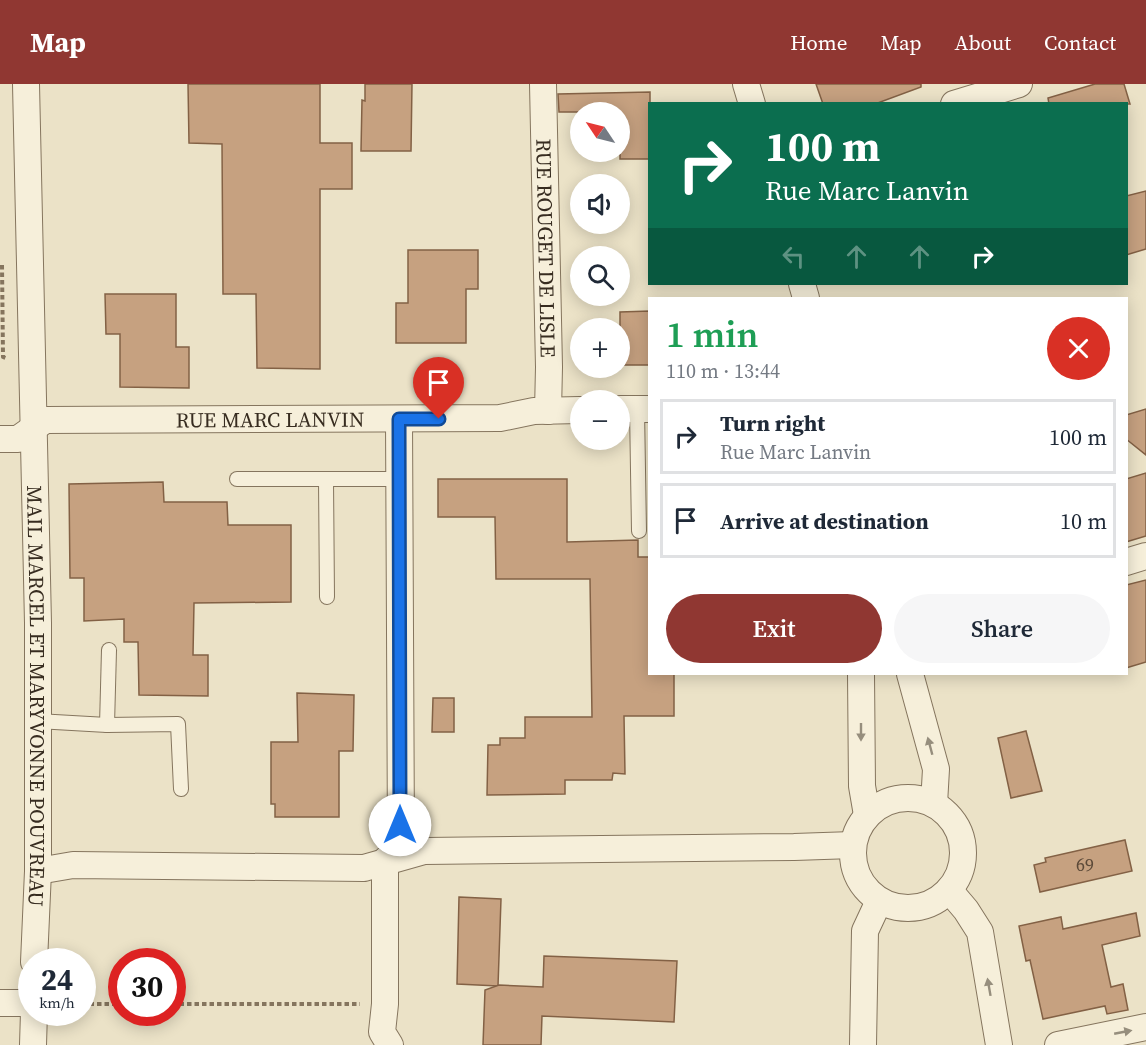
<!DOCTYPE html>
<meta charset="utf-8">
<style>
:root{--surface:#fff;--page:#f6f6f7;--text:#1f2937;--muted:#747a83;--line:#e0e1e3;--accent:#903732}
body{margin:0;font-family:"Source Serif 4",serif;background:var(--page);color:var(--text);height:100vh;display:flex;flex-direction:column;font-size:22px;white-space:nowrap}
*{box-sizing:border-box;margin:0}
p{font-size:20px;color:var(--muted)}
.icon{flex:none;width:33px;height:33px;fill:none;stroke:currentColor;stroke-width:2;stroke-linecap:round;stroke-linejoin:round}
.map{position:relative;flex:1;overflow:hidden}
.panel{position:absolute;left:648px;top:213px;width:480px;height:378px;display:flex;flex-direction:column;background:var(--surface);border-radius:0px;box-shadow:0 3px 15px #0003}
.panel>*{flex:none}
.top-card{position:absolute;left:648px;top:18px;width:480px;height:183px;border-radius:0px;box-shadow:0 3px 15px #0003;background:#0b6e4f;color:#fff;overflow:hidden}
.needle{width:39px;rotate:305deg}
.controls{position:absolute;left:570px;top:18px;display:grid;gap:12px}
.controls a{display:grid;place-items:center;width:60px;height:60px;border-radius:50%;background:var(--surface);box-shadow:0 3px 15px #0003;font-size:30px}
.speed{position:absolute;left:18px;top:864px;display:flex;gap:12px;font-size:30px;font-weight:700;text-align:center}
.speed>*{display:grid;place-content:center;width:78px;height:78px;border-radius:50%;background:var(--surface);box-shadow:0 3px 15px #0003;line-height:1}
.speed small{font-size:15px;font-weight:400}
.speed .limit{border:9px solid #d22;background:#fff;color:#111}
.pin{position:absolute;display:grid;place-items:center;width:51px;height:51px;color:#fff;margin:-62px -26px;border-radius:50% 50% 50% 0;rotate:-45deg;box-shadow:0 0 6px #0007}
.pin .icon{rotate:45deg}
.me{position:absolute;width:66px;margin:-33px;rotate:0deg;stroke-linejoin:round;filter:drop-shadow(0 0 4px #0008)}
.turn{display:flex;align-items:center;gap:21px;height:126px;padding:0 18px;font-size:27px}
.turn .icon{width:78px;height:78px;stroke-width:2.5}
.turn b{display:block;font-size:42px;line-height:51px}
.lanes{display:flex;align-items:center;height:57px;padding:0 18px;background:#0003;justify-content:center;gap:30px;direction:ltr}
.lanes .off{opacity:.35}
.round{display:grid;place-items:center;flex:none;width:63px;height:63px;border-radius:32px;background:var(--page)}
.head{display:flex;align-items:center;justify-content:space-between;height:102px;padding:0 18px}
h1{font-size:36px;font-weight:600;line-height:45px;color:#1e9e55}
.action{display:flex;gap:12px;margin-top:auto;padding:12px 18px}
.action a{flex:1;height:69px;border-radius:36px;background:var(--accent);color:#fff;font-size:24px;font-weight:600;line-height:69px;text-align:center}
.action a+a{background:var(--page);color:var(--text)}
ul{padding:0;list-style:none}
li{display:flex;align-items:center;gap:18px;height:75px;margin:0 12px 9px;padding:0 6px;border:3px solid var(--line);border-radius:0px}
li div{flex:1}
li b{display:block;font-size:22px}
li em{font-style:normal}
header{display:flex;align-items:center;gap:36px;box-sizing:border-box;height:84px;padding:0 30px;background:var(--accent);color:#fff}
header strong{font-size:28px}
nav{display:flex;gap:33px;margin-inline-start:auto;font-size:21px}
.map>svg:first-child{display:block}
</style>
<header>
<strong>Map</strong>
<nav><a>Home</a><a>Map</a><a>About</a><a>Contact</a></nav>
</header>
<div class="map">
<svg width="1146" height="961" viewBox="0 0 1146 961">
<rect width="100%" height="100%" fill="#ebe2c7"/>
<g fill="#c6a180" stroke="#836145" stroke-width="1.5">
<polygon points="188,0 320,0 320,59 352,59 352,105 320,105 320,285 257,284 256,210 223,210 222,60 189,59"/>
<polygon points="365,0 412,0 411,67 361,67 362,16 365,17"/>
<polygon points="816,0 921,0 921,3 875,20 823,20"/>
<polygon points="1095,0 1124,0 1130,20 1049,20 1048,14"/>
<polygon points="650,8 650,75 620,75 620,28 559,28 558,10"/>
<polygon points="1146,107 1146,165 1126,171 1126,112"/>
<polygon points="408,166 478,166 478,205 466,205 466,259 396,259 396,219 408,219"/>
<polygon points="105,210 176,210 176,263 189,263 189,304 120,303 120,250 106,250"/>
<polygon points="650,227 650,281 620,281 620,228"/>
<polygon points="1146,325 1146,371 1126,355 1126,331"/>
<polygon points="1146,389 1146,452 1126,458 1126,395"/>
<polygon points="438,395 567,395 567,458 638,456 638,473 650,473 650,590 674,590 674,632 624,632 625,690 613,689 612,696 565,696 565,710 487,711 488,661 500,661 500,654 525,654 525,633 592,633 590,495 496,495 495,433 438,433"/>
<polygon points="163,398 164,418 227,418 228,441 291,441 291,518 194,519 193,571 208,571 208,612 139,611 138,558 124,558 124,535 84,537 84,494 70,494 69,400"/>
<polygon points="1146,496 1146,578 1126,584 1126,501"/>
<polygon points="297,609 354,611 353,667 339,667 339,733 275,733 275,720 271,720 271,658 298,658"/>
<polygon points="433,614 454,614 454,648 432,648"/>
<polygon points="1026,647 1042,707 1011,714 998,654"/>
<polygon points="1125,756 1132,787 1040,808 1034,781 1046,778 1045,774"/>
<polygon points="459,813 501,815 498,902 457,900"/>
<polygon points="1136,829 1140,852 1102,861 1111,903 1123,900 1128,926 1107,930 1105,922 1043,935 1030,876 1026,877 1019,842 1061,833 1063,845"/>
<polygon points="544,872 677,877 674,938 542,932 541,961 483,961 485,906 499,901 543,903"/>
</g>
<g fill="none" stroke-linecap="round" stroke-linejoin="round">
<g stroke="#85755e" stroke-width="16">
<g id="service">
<polyline points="637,325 639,447"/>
<polyline points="237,395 399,395"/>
<polyline points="326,396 327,513"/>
<polyline points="37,637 107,641 178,640 181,705"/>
<polyline points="107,641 109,566"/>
</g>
</g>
<g stroke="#85755e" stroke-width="28">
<g id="minor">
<path id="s1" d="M 26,0 L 38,539 L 38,787 L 34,878"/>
<path id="s2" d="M 543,0 L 549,283 L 548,327"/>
<polyline points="746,0 752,20"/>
<polyline points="954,20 1019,0"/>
<polyline points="802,200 806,214"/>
<polyline points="620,325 650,325"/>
<path id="s3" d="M 0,355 L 18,355 L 45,336 L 500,334 L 534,327 L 580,326"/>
<polyline points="1126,478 1146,472"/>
<polyline points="861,590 862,702 867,731"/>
<polyline points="910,590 936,685 934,720"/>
<circle cx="908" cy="769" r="55"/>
<polyline points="38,787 73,781 364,784 424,767 794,763 853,761"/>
<polyline points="949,806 966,826 980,848 999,961"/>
<polyline points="0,919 32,919"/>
<polyline points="33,961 34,928"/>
<polyline points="390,961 382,948 385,920 385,777 401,760 399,335"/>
<polyline points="863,961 865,847 879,817"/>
<polyline points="1058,961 1146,943"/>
</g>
</g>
<g stroke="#85755e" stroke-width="4" stroke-dasharray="4.5 3" stroke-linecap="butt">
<polyline points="2,181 3,273 8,275"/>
<polyline points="82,920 122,920"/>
<polyline points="172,920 360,920"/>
</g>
<use href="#service" stroke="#f6efda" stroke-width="14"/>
<use href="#minor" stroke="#f6efda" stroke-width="26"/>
</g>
<defs><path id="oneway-solid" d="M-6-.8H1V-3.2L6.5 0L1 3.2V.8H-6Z" transform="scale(1.5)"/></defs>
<g fill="#968e7d">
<use href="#oneway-solid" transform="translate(861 648) rotate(90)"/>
<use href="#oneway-solid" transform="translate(930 662) rotate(-105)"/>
<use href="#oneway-solid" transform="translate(989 903) rotate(-100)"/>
<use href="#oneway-solid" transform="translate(1123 948) rotate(-11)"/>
</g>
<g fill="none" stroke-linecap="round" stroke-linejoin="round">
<g stroke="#114b97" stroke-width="15">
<polyline id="route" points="400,741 399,335 439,335"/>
</g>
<use href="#route" stroke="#1a73e8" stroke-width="10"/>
</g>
<g text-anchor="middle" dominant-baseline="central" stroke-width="4.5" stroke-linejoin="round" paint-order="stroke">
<g font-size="18" fill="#5b4938">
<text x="1085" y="780">69</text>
</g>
<g font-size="21" fill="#372c20" stroke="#f3ecd6">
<text stroke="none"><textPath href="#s2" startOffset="164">RUE ROUGET DE LISLE</textPath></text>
<text stroke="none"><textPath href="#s3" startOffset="276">RUE MARC LANVIN</textPath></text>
<text stroke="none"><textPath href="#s1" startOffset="612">MAIL MARCEL ET MARYVONNE POUVREAU</textPath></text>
</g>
</g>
</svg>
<div class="controls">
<a><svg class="needle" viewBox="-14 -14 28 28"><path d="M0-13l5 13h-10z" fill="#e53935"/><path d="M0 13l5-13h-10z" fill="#747a83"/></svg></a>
<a><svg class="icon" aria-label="sound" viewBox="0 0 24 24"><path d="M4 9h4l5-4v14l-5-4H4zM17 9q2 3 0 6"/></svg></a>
<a><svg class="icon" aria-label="search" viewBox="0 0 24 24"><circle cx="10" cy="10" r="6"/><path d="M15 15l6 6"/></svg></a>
<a>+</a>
<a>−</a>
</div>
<div class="speed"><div>24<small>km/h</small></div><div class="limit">30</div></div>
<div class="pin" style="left:439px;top:335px;background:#d93025"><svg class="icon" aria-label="arrive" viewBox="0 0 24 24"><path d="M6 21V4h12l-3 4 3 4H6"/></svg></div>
<svg class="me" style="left:400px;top:741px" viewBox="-20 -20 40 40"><circle r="19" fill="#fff"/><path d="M0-13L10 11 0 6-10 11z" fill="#1a73e8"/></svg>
<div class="top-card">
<div class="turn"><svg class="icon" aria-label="right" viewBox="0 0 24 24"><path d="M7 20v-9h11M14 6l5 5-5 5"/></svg><div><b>100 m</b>Rue Marc Lanvin</div></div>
<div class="lanes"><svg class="icon off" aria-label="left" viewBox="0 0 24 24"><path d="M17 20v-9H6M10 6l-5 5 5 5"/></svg><svg class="icon off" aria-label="ahead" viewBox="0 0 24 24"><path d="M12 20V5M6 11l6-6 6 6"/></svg><svg class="icon off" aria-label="ahead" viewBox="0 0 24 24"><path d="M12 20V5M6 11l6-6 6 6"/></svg><svg class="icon" aria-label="right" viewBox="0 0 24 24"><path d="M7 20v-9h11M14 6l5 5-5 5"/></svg></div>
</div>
<section class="panel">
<div class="head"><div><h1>1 min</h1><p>110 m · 13:44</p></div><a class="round" style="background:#d93025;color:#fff"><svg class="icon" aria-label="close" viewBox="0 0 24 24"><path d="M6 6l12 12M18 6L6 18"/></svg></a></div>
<ul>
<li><svg class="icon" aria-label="right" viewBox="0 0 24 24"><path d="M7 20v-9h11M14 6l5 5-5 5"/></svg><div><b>Turn right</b><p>Rue Marc Lanvin</p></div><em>100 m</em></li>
<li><svg class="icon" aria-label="arrive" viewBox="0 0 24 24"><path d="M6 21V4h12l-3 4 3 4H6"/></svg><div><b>Arrive at destination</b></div><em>10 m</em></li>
</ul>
<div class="action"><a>Exit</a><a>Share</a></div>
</section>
</div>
